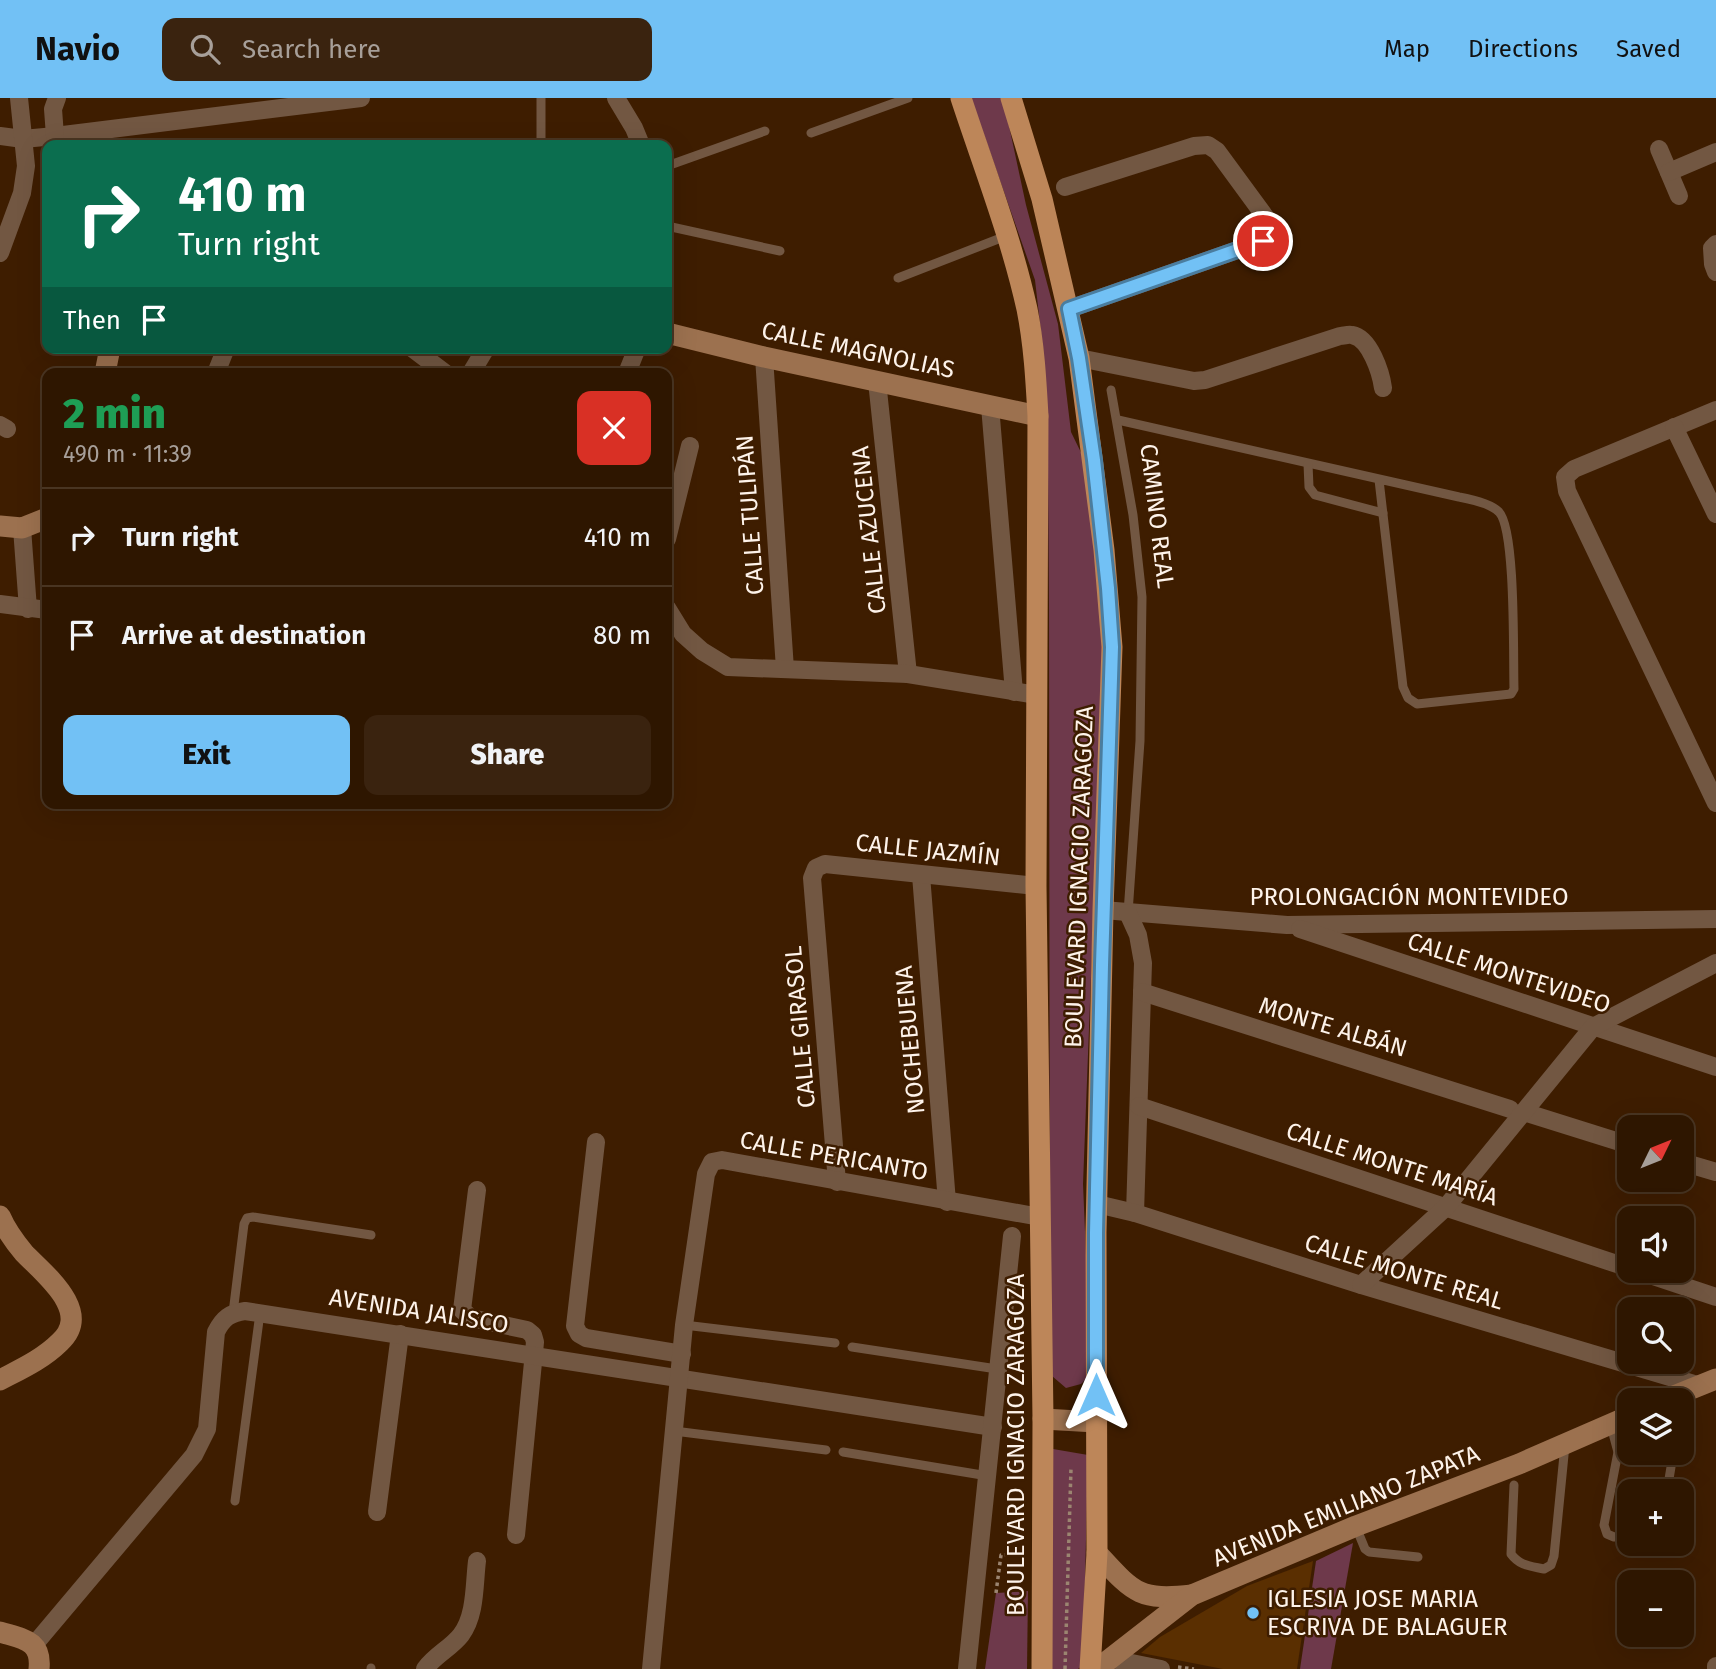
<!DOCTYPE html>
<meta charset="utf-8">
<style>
:root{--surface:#2e1600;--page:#3a230f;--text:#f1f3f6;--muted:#a79f99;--line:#493522;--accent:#72c1f5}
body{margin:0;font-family:"Fira Sans",sans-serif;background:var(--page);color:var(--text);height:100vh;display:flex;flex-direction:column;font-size:26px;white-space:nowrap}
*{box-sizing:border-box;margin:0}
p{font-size:23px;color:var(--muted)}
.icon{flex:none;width:38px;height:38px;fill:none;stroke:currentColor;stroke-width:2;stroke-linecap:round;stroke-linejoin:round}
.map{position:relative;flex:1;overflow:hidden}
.side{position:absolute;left:42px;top:270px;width:630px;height:441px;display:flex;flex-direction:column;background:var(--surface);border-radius:14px;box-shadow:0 7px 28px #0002,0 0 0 2px var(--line)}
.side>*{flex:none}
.guide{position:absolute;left:42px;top:42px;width:630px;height:214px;border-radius:14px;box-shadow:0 7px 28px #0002,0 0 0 2px var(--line);background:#0b6e4f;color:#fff;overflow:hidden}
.needle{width:46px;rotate:47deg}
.tools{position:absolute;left:1617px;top:1017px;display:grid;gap:14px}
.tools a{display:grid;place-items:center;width:77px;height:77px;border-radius:14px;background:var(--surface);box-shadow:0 7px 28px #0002,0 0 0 2px var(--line);font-size:35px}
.pin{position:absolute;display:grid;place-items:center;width:60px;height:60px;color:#fff;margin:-30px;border:4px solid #fff;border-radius:50%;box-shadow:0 2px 7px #0007}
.me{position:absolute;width:77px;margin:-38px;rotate:0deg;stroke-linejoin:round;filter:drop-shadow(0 0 5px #0008)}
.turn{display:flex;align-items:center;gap:24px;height:147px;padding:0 21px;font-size:32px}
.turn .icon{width:91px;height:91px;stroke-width:2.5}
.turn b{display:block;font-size:49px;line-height:60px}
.then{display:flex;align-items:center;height:66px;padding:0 21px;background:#0003;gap:14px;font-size:26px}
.round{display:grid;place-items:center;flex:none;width:74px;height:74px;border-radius:14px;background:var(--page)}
.headline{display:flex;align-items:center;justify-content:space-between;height:119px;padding:0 21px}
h1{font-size:42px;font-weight:800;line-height:52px;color:#1e9e55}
.cta{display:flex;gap:14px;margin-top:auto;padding:14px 21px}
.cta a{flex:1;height:80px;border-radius:14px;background:var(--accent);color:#111;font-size:28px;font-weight:800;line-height:80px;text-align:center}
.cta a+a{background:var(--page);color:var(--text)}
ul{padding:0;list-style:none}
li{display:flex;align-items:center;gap:21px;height:98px;padding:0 21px;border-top:2px solid var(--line)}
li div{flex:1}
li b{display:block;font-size:26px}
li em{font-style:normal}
header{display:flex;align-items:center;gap:42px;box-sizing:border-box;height:98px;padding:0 35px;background:var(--accent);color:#111}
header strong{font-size:33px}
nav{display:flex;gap:38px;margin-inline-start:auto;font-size:24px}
.search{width:490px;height:63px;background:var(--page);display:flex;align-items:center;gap:18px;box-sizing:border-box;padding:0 24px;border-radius:14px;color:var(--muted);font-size:26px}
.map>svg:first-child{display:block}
</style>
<header>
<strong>Navio</strong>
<div class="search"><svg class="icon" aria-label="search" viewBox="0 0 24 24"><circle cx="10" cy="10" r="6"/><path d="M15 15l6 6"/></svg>Search here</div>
<nav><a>Map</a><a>Directions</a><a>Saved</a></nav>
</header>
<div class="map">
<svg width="1716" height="1571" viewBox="0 0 1716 1571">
<rect width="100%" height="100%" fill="#3e1d00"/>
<g fill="#6e394b">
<polygon points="971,0 1003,0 1026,107 1058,226 1071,334 1092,377 1106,490 1083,1086 1091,1276 1081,1286 1066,1290 1052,1278 1050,1268 1049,508 1048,375 1042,243 1035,182"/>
<polygon points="1053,1351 1088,1357 1083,1567 1078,1571 1051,1571"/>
<polygon points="1353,1445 1331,1571 1300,1571 1316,1463"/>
<polygon points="1028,1493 1027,1571 985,1571 996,1495"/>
</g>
<polygon fill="#5a2f01" points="1313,1463 1297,1571 1223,1571 1141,1555 1160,1539 1247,1488"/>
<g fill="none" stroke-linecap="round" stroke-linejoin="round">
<g stroke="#9b8571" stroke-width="3.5" stroke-dasharray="3.5 3.5" stroke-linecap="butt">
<polyline points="996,1495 1001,1457 1023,1456"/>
<polyline points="1178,1569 1194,1571"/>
<polyline points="1065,1571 1071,1370"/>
</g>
<g stroke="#725742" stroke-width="9">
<polyline points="811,35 908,0"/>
<polyline points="541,47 541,0"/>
<polyline points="667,68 765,33"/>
<polyline points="667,128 780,153"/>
<polyline points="898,180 1006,138"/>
<polyline points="1111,292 1133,417 1142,499 1140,643 1128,815"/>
<path d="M 1118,322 L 1459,399 C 1470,401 1491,406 1499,414 C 1516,432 1513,560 1514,591 L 1511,596 L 1417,606 L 1408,600 L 1403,589 L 1379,382"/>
<polyline points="1308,366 1309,389 1315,397 1383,415"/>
<polyline points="233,1215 244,1126 247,1120 253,1119 371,1137"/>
<polyline points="684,1227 835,1245"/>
<polyline points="852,1249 997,1271"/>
<polyline points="1611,1328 1618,1354 1604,1427 1607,1436 1614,1439 1629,1439"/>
<polyline points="674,1333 826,1352"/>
<polyline points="843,1354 988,1378"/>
<polyline points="1618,1354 1659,1356 1669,1362 1671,1369 1667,1393"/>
<path d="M 1514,1387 L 1511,1456 C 1520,1468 1530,1468 1544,1471 L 1551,1467 L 1554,1458 L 1565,1347"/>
<polyline points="235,1403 260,1215"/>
<polyline points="1356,1429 1365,1451 1369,1454 1418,1459"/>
<polyline points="371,1570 371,1571"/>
</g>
<g stroke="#725742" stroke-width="18">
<polyline points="616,0 634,30 641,47"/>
<polyline points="0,38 23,41 55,38 361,0"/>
<polyline points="55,38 53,11 57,0"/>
<polyline points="1659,51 1679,98"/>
<polyline points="1669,74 1716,54"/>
<polyline points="1065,89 1194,48 1208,47 1217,53 1269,124 1271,136 1263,143 1069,211"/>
<polyline points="1716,146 1712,150 1713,166 1716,174"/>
<polyline points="0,155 22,95 26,68 19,0"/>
<polyline points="412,250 445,275"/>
<polyline points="764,259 785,571"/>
<path d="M 1079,260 L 1194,283 L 1205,282 L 1340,238 C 1344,238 1348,236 1352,237 C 1370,240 1381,275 1383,290"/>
<polyline points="216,275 226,250"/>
<polyline points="471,275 486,250"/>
<polyline points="627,275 637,250"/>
<polyline points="877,283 908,576"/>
<polyline points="990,308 1014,594"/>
<polyline points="1716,312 1574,371 1565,379 1567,393 1716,705"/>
<polyline points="0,327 7,331"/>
<polyline points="1674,329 1716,416"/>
<polyline points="22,430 28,511"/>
<polyline points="667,441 690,348"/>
<polyline points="0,506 47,512"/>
<polyline points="667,510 683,536 702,553 728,569 908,576 1037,597"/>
<polyline points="921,777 947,1104"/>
<polyline points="1103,812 1287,827 1716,821"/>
<polyline points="1128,815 1138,837 1143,865 1135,1115"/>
<polyline points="1300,831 1716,969"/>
<polyline points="1142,894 1510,1011"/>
<polyline points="1139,1008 1629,1170"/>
<polyline points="1524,1014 1629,1047"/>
<polyline points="596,1044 575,1228 579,1236 586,1240 682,1256"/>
<polyline points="1682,1064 1716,1074"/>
<polyline points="837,1084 812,780 816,770 825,766 1036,788"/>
<polyline points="477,1092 462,1212 471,1220 527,1232 533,1237 535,1244 516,1437"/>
<polyline points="1097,1106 1135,1115 1361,1187 1697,1287"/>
<polyline points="1635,1172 1716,1199"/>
<polyline points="1361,1187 1446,1109 1593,929 1716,865"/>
<polyline points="377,1414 400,1236"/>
<path d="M 34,1547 L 194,1357 L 207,1331 L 216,1234 C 223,1220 230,1215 245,1213 L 993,1329"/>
<polyline points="1112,1561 1161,1571"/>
<path d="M 425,1571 C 435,1557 451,1550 461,1537 C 476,1517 474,1487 477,1463"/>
<polyline points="651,1571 684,1227 706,1076 712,1064 722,1062 1040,1119"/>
<polyline points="967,1571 1012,1138"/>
<polyline points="1716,1571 1716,1568"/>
</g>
<g stroke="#9c714f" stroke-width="21">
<polyline points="667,235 764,259 1038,318"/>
<polyline points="105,275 110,250"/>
<polyline points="0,428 22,430 47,420"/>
<path d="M 0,1118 C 6,1132 14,1143 24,1155 C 44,1176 93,1213 60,1244 C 43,1261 21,1271 0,1282"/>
<polyline points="1664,1302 1716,1281"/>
<polyline points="1043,1321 1096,1324"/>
<path d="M 1097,1455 C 1133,1494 1138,1503 1192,1497"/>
<path d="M 0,1534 C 23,1541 42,1542 39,1571"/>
<polyline points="1097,1571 1192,1497 1356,1428 1519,1366 1629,1318"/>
</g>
<g stroke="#bd8659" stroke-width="21">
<path d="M 961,0 C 984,70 1011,139 1027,211 C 1034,246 1036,282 1038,318 L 1036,788 L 1043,1321 L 1042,1571"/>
<polyline points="1011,0 1042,101 1079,260 1104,452 1112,549 1103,812 1096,1135 1097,1455 1090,1571"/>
</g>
</g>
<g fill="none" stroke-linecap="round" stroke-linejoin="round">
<g stroke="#4a7d9f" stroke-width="18">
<polyline id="route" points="1096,1297 1096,1135 1102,867 1112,549 1108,490 1094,362 1079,260 1069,211 1263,143"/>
</g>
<use href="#route" stroke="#72c1f5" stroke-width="12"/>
</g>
<circle fill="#72c1f5" stroke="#3e1d00" stroke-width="2.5" cx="1253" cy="1515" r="7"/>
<g text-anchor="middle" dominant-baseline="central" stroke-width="5" stroke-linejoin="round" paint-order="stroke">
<g font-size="24" fill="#fef3ea" stroke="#3e1d00">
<text transform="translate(858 252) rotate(12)">CALLE MAGNOLIAS</text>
<text transform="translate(750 417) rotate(-94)">CALLE TULIPÁN</text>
<text transform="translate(1157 418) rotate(83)">CAMINO REAL</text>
<text transform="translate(869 432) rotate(-96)">CALLE AZUCENA</text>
<text transform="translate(928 752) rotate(6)">CALLE JAZMÍN</text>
<text transform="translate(1079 779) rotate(-88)">BOULEVARD IGNACIO ZARAGOZA</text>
<text x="1409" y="799">PROLONGACIÓN MONTEVIDEO</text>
<text transform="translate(1509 875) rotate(18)">CALLE MONTEVIDEO</text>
<text transform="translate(800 929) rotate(-95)">CALLE GIRASOL</text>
<text transform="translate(1333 929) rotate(17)">MONTE ALBÁN</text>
<text transform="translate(910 942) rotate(-95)">NOCHEBUENA</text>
<text transform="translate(834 1058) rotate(10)">CALLE PERICANTO</text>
<text transform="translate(1392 1066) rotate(18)">CALLE MONTE MARÍA</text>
<text transform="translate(1404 1174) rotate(17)">CALLE MONTE REAL</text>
<text transform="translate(419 1213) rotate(9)">AVENIDA JALISCO</text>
<text transform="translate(1016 1347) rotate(-90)">BOULEVARD IGNACIO ZARAGOZA</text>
<text transform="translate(1346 1408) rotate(-22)">AVENIDA EMILIANO ZAPATA</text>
</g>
<g font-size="24" fill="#fef3ea" stroke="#3e1d00" text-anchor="start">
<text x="1267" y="1501">IGLESIA JOSE MARIA<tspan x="1267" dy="28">ESCRIVA DE BALAGUER</tspan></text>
</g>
</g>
</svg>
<div class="tools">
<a><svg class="needle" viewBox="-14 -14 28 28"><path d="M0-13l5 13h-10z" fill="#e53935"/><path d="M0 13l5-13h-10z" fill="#a79f99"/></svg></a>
<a><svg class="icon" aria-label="sound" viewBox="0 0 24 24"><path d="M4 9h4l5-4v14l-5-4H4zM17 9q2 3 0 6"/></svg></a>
<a><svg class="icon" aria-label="search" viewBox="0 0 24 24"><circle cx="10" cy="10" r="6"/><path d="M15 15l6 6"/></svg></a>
<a><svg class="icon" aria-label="layers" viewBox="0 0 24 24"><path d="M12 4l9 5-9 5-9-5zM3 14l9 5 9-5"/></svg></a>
<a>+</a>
<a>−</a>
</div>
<div class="pin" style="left:1263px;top:143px;background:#d93025"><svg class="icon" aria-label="arrive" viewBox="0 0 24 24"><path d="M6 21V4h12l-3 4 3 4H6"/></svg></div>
<svg class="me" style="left:1096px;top:1297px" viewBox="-20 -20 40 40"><path d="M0-17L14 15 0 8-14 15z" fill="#72c1f5" stroke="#fff" stroke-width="4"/></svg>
<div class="guide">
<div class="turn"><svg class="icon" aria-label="right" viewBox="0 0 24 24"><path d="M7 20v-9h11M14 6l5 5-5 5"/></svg><div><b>410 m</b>Turn right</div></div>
<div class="then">Then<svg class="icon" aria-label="arrive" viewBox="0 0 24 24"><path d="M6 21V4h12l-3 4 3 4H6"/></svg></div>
</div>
<section class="side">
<div class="headline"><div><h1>2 min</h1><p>490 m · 11:39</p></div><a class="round" style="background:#d93025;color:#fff"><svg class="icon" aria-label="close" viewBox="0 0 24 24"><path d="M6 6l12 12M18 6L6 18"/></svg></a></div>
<ul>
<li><svg class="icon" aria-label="right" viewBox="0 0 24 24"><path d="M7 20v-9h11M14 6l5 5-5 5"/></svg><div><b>Turn right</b></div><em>410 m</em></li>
<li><svg class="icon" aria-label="arrive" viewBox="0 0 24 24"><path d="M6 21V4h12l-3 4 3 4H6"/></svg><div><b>Arrive at destination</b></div><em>80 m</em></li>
</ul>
<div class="cta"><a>Exit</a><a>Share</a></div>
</section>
</div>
